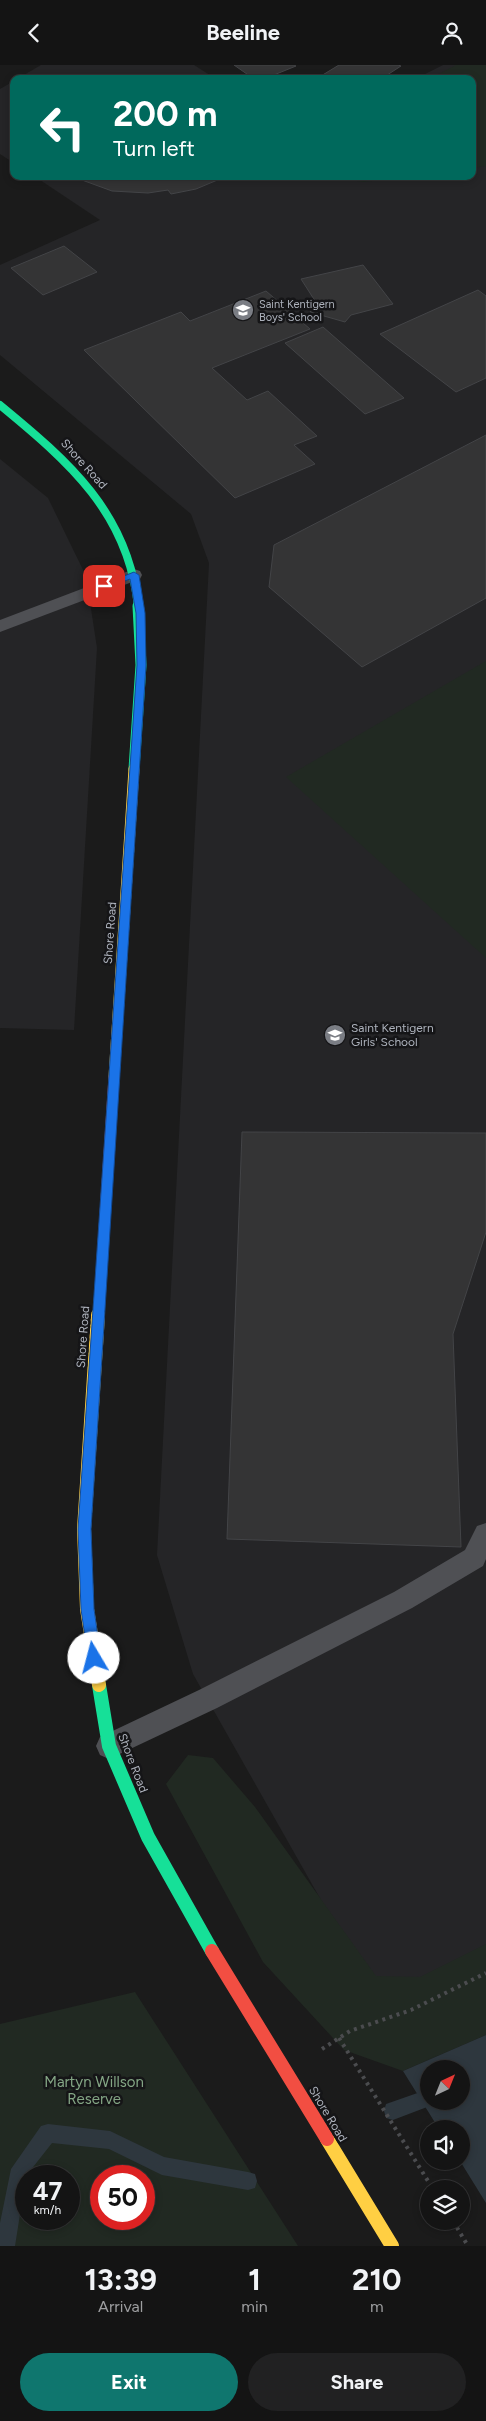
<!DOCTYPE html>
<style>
:root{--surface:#141414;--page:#212122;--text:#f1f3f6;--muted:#9d9ea0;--line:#333334;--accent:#0f766e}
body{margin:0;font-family:Figtree,sans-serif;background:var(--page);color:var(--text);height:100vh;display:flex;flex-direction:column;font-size:19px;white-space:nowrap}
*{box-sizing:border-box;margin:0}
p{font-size:16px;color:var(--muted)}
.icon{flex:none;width:28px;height:28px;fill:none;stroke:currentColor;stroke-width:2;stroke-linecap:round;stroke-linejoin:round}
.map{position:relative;height:2181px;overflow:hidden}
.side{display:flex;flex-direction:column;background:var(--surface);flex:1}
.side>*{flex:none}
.banner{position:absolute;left:10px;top:10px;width:466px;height:105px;border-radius:10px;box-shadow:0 2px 8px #0003,0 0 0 1px var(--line);background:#00695c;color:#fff;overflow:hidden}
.needle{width:32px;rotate:43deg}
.controls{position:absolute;left:420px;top:1995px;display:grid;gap:10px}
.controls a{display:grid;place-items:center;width:50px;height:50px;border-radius:50%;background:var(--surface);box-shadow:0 2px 8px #0003,0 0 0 1px var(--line);font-size:25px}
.speed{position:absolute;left:15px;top:2100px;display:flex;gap:10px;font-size:25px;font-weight:700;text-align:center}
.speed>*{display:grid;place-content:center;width:65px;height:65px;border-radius:50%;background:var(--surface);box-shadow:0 2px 8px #0003,0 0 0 1px var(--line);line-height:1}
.speed small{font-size:12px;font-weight:400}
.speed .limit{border:8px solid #d22;background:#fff;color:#111}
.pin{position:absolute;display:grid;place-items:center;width:42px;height:42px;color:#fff;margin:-21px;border-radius:10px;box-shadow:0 2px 8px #0006}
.me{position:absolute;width:55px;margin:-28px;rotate:352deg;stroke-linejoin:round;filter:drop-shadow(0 0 4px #0008)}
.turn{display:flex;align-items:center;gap:18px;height:105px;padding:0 20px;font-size:22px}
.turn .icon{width:65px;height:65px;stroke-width:2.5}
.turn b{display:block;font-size:35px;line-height:42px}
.eta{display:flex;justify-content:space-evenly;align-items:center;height:85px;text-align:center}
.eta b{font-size:30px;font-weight:700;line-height:35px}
.action{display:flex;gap:10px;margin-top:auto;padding:10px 20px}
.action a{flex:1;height:58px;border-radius:30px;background:var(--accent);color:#fff;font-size:20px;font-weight:700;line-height:58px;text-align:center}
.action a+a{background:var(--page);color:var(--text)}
header{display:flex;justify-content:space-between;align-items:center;height:65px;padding:0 20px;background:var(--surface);font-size:22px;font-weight:700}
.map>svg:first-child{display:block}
</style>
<header><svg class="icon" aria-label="back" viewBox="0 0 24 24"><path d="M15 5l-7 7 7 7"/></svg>Beeline<svg class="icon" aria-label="person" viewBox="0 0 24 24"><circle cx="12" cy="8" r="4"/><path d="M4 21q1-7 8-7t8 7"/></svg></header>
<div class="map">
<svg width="486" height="2181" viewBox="0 0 486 2181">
<rect width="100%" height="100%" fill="#1b1b1b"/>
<g fill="#252527">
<polygon points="41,0 194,0 216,14 17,14"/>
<polygon points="443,0 486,0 486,1883 381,1941 193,1609 157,1490 209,498 191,449 0,290 0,200 100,155 34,111 472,111 472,14 415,14"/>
<polygon points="14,16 14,98 0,89 0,24"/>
<polygon points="0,394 48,433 86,511 97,583 74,965 0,963"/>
</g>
<g fill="#212922" fill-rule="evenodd">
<polygon points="456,0 486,0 486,101 473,103 472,14 429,14"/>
<polygon points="323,111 409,111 364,117"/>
<polygon points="486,596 486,893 286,712"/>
<polygon points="188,1690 213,1693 255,1742 376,1911 420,1912 486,1879 486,1970 403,2006 344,1985 263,1897 166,1719"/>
<path d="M 135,1927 L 298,2181 L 0,2181 L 0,1959 ZM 69,2111 L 69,2154 L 26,2154 L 26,2111 ZM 144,2111 L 144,2154 L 101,2154 L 101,2111 Z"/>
</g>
<path fill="#2e373e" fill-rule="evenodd" d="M 486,1970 L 486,2138 L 460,2096 L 461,2064 L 439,2064 L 403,2006 ZM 429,2004 L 461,2004 L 461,2036 L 429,2036 Z"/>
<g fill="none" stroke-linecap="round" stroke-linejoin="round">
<g fill="#2e373e" fill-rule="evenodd">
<polygon points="429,2024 429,2036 437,2036 435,2039 393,2055 386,2053 384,2046 386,2039"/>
<polygon points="48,2059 110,2066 164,2092 248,2107 255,2109 257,2116 255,2123 248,2125 162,2110 109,2084 52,2078 26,2111 15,2181 0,2181 0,2158 11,2104 41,2061"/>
</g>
</g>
<g fill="#343435" stroke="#434447">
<polygon points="234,0 294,0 296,1 264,14 254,14"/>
<polygon points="339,0 398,0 401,1 381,14 316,14"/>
<polygon points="135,12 168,12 181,14 123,14"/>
<polygon points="71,111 227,111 196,124 171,129 168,125 148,128 112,126"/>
<polygon points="64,181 97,207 43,230 11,203"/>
<polygon points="363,200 393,239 351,250 345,257 310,247 317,239 301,214"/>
<polygon points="478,225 486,231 486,313 456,327 380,269"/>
<polygon points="266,226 310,264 212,303 247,335 268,326 317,371 294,380 315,399 235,433 84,285 181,247 190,256"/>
<polygon points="323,262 404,333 365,349 285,278"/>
<polygon points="486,370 486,533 362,602 269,522 274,480"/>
<polygon points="242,1067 486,1068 486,1167 453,1269 461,1482 227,1474"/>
</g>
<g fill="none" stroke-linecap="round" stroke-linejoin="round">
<g stroke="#4b4c4f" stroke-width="4" stroke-dasharray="3 4.5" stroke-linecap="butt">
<polyline points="339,1973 433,2124"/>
<polyline points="322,1984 350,1966 411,1945 486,1908"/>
<polyline points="453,2156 468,2181"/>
</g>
<g fill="#4f5054" fill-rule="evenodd">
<polygon points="134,504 140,506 142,510 140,514 0,567 0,555"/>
<polygon points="486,1458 486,1494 483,1501 412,1543 217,1643 109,1694 100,1690 96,1681 100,1672 199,1625 394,1527 465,1485 477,1461"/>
</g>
<path stroke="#16e098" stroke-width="8" d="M 0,340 C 68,396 129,448 138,542"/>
<polyline stroke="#16e098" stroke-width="11" points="134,704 141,600 138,541"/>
<polyline stroke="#16e098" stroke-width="14" points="99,1620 109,1681 148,1772 212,1886"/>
<g stroke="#ffcf43" stroke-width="11">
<polyline points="114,1012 134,704"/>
<polyline points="98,1251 100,1226"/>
</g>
<g stroke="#ffcf43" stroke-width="14">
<polyline points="98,1250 84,1464 87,1544 99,1620"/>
<polyline points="327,2074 392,2181"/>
</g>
<polyline stroke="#f24e42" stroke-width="11" points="100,1226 114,1012"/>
<polyline stroke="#f24e42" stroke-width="14" points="212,1886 327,2074"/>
</g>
<polygon fill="#1a73e8" stroke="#114b97" points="134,507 139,510 145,548 146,600 91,1464 94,1544 101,1593 99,1597 94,1599 90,1597 88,1593 81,1544 78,1464 137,600 136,548 130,514 104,524 99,521"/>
<defs>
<g id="school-disc" transform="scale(1.125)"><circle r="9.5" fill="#7a7d84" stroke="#151517"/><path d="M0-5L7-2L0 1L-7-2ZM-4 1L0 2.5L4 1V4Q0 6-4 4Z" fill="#fff"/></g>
</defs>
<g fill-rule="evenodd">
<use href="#school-disc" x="243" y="245"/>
<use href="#school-disc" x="335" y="970"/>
</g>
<g text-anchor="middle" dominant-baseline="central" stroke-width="5" stroke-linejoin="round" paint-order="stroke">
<g font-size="11" fill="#adb2bc" stroke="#151517" text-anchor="start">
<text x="259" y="239">Saint Kentigern<tspan x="259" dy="13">Boys' School</tspan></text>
</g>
<g font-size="12" fill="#adb2bc" stroke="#151517">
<text transform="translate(84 399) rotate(48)">Shore Road</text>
<text transform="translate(110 868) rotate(-86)">Shore Road</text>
<text transform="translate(83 1272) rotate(-86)">Shore Road</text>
<text transform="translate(133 1698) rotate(69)">Shore Road</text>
<text transform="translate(328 2049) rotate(59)">Shore Road</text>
</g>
<g font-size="12" fill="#adb2bc" stroke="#151517" text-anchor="start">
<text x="351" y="963">Saint Kentigern<tspan x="351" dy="14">Girls' School</tspan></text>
</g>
<g font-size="15" fill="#84a685" stroke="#151517">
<text x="94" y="2017">Martyn Willson<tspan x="94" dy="17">Reserve</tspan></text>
</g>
</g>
</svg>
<div class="controls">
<a><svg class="needle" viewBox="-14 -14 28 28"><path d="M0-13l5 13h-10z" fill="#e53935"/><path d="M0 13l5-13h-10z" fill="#9d9ea0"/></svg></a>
<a><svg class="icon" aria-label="sound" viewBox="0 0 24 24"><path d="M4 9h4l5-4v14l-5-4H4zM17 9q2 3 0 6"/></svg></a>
<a><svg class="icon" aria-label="layers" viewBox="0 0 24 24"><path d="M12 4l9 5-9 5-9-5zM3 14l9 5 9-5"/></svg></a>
</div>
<div class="speed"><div>47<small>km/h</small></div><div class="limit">50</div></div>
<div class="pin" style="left:104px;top:521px;background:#d93025"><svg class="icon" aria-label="arrive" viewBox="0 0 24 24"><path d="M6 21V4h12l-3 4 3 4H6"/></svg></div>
<svg class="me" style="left:94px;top:1593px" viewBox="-20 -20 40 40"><circle r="19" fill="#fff"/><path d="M0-13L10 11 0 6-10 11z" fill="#1a73e8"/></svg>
<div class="banner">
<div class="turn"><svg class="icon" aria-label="left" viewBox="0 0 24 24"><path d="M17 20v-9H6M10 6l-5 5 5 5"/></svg><div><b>200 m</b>Turn left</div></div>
</div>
</div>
<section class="side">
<div class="eta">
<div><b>13:39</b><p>Arrival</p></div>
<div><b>1</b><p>min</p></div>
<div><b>210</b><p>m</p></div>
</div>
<div class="action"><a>Exit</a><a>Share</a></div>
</section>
